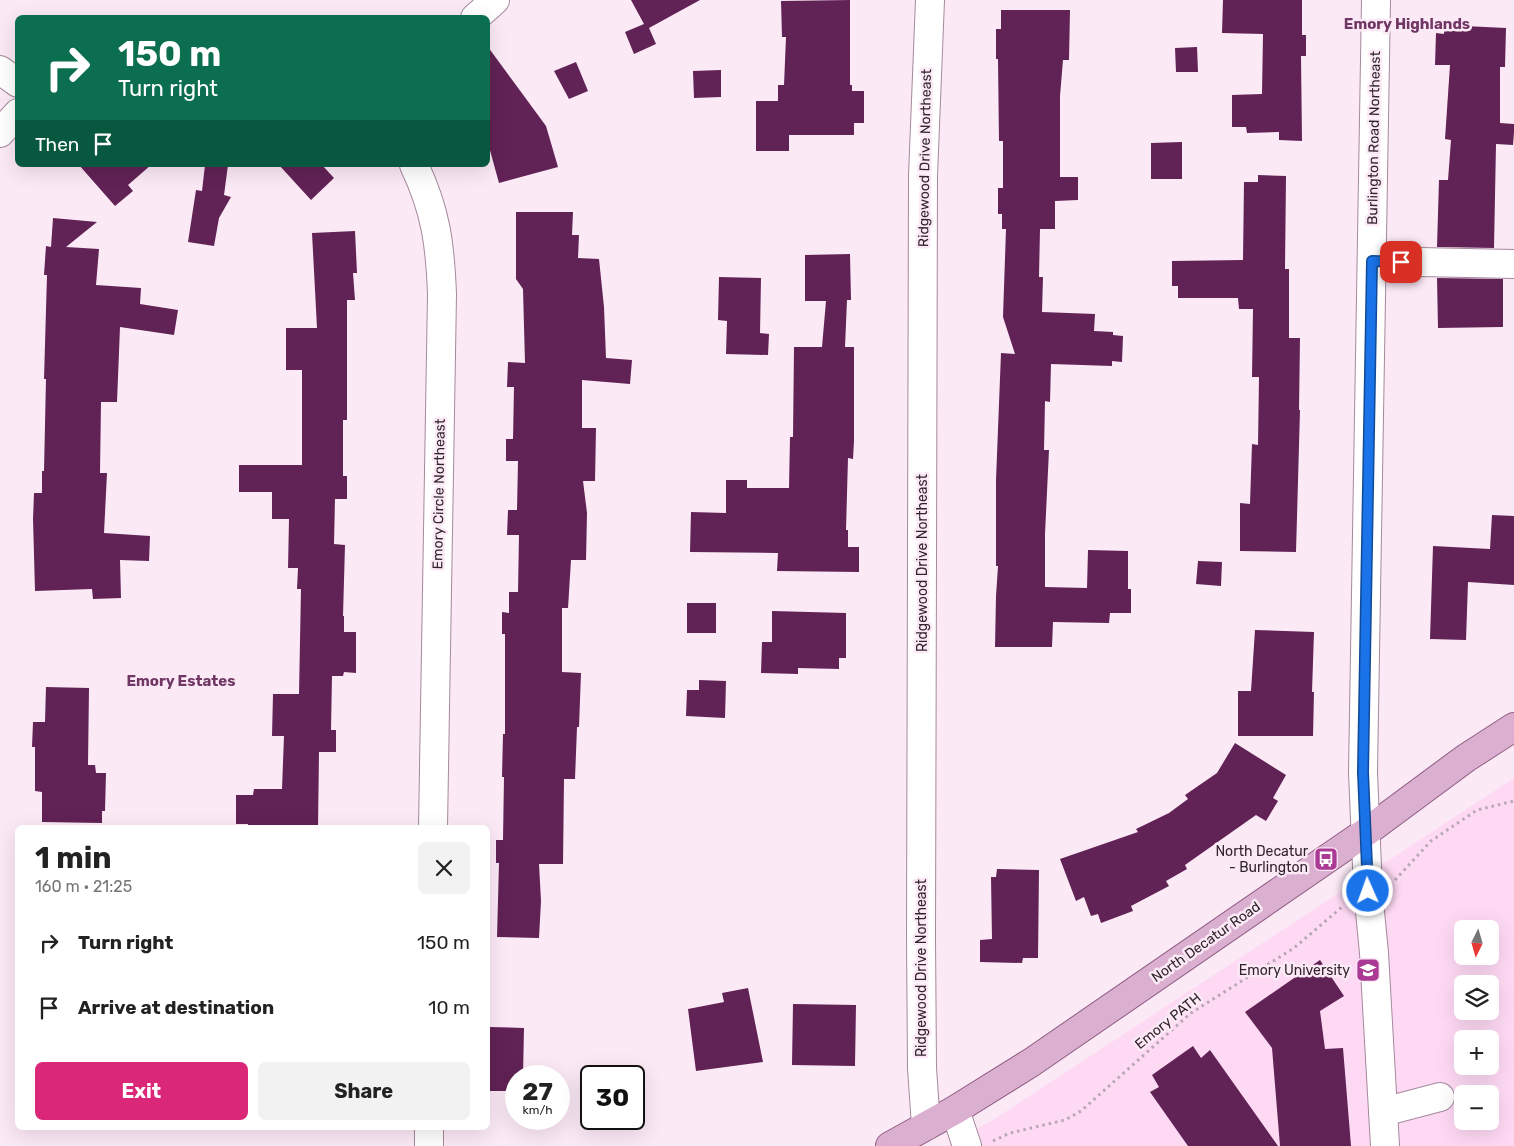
<!DOCTYPE html>
<meta charset="utf-8">
<style>
:root{--surface:#fff;--page:#f2f2f2;--text:#222;--muted:#767676;--accent:#db2777}
body{margin:0;font-family:Rubik,sans-serif;background:var(--page);color:var(--text);height:100vh;display:flex;flex-direction:column;font-size:19px;white-space:nowrap}
*{box-sizing:border-box;margin:0}
p{font-size:16px;color:var(--muted)}
.icon{flex:none;width:28px;height:28px;fill:none;stroke:currentColor;stroke-width:2;stroke-linecap:round;stroke-linejoin:round}
.map{position:relative;flex:1;overflow:hidden}
.side{position:absolute;left:15px;top:825px;width:475px;height:305px;display:flex;flex-direction:column;background:var(--surface);border-radius:8px;box-shadow:0 5px 20px #0002}
.side>*{flex:none}
.top-card{position:absolute;left:15px;top:15px;width:475px;height:152px;border-radius:8px;box-shadow:0 5px 20px #0002;background:#0b6e4f;color:#fff;overflow:hidden}
.needle{width:32px;rotate:185deg}
.controls{position:absolute;left:1454px;top:920px;display:grid;gap:10px}
.controls a{display:grid;place-items:center;width:45px;height:45px;border-radius:8px;background:var(--surface);box-shadow:0 5px 20px #0002;font-size:25px}
.speed{position:absolute;left:505px;top:1065px;display:flex;gap:10px;font-size:25px;font-weight:700;text-align:center}
.speed>*{display:grid;place-content:center;width:65px;height:65px;border-radius:50%;background:var(--surface);box-shadow:0 5px 20px #0002;line-height:1}
.speed small{font-size:12px;font-weight:400}
.speed .limit{border:2px solid #111;border-radius:8px;background:#fff;color:#111}
.pin{position:absolute;display:grid;place-items:center;width:42px;height:42px;color:#fff;margin:-21px;border-radius:10px;box-shadow:0 2px 8px #0006}
.me{position:absolute;width:55px;margin:-28px;rotate:358deg;stroke-linejoin:round;filter:drop-shadow(0 0 4px #0008)}
.turn{display:flex;align-items:center;gap:18px;height:105px;padding:0 20px;font-size:22px}
.turn .icon{width:65px;height:65px;stroke-width:2.5}
.turn b{display:block;font-size:35px;line-height:42px}
.then{display:flex;align-items:center;height:48px;padding:0 20px;background:#0003;gap:10px;font-size:19px}
.round{display:grid;place-items:center;flex:none;width:52px;height:52px;border-radius:8px;background:var(--page)}
.headline{display:flex;align-items:center;justify-content:space-between;height:85px;padding:0 20px}
h1{font-size:30px;font-weight:700;line-height:38px}
.action{display:flex;gap:10px;margin-top:auto;padding:10px 20px}
.action a{flex:1;height:58px;border-radius:8px;background:var(--accent);color:#fff;font-size:20px;font-weight:700;line-height:58px;text-align:center}
.action a+a{background:var(--page);color:var(--text)}
ul{padding:0;list-style:none}
li{display:flex;align-items:center;gap:15px;height:65px;padding:0 20px}
li div{flex:1}
li b{display:block;font-size:19px}
li em{font-style:normal}
.map>svg:first-child{display:block}
</style>
<div class="map">
<svg width="1514" height="1146" viewBox="0 0 1514 1146">
<rect width="100%" height="100%" fill="#fce9f6"/>
<path fill="#fed9f4" fill-rule="evenodd" d="M 1514,778 L 1514,1146 L 947,1146 L 996,1118 ZM 1462,929 L 1490,929 L 1490,956 L 1462,956 ZM 1462,984 L 1490,984 L 1490,1011 L 1462,1011 ZM 1462,1039 L 1490,1039 L 1490,1066 L 1462,1066 ZM 1462,1094 L 1490,1094 L 1490,1121 L 1462,1121 Z"/>
<g fill="#612255">
<polygon points="631,0 700,0 649,28 656,44 634,54 625,32 644,24"/>
<polygon points="850,0 850,85 852,85 852,91 864,91 864,123 854,123 854,135 789,135 789,151 756,151 756,101 778,101 778,85 784,85 786,37 782,37 781,1"/>
<polygon points="1223,0 1302,0 1302,35 1306,35 1306,56 1301,56 1302,141 1279,140 1279,132 1247,133 1246,127 1232,127 1232,95 1262,94 1263,34 1222,33"/>
<polygon points="1001,10 1070,10 1069,60 1063,60 1060,96 1060,177 1078,177 1078,200 1055,201 1055,229 1040,229 1039,277 1043,277 1042,312 1095,314 1094,331 1113,332 1113,335 1123,336 1122,362 1112,361 1112,366 1051,364 1050,402 1045,401 1044,450 1049,450 1045,534 1045,587 1087,588 1088,550 1128,551 1128,589 1131,589 1131,613 1110,613 1109,623 1053,622 1052,647 995,647 996,596 998,566 996,566 996,480 1001,353 1015,354 1003,317 1006,229 1002,229 1002,214 998,214 998,188 1003,188 1003,141 999,141 998,59 996,59 996,29 1001,29"/>
<polygon points="1444,25 1506,28 1505,67 1500,67 1500,123 1514,124 1514,132 1513,145 1496,144 1494,248 1437,247 1439,180 1448,180 1451,140 1445,139 1450,65 1435,65 1436,33 1444,34"/>
<polygon points="488,47 546,126 558,167 499,183 488,143"/>
<polygon points="1197,47 1198,72 1176,72 1175,48"/>
<polygon points="576,62 588,91 569,99 554,71"/>
<polygon points="721,70 721,97 694,98 693,71"/>
<polygon points="1182,142 1182,179 1151,179 1151,143"/>
<polygon points="79,165 151,165 128,185 133,191 115,206"/>
<polygon points="205,165 228,165 224,195 231,197 219,218 214,246 188,242 196,190 202,191"/>
<polygon points="279,165 322,165 334,178 311,200"/>
<polygon points="1258,175 1286,176 1285,269 1289,269 1289,338 1300,338 1299,410 1300,410 1296,552 1240,551 1240,503 1250,504 1252,444 1258,445 1259,377 1252,377 1253,309 1239,309 1238,298 1178,298 1178,286 1172,286 1172,261 1243,260 1244,182 1258,182"/>
<polygon points="516,212 573,212 572,235 579,235 578,258 599,259 604,307 606,358 632,360 630,384 582,380 582,428 596,428 595,481 583,481 587,513 586,560 571,560 568,608 562,608 562,672 581,673 579,727 577,727 575,779 564,779 563,864 539,864 541,901 539,938 497,937 499,863 496,863 496,840 503,840 504,777 502,777 503,734 505,734 505,634 502,634 502,612 509,613 509,592 518,592 519,535 507,535 508,510 517,510 518,461 506,461 506,439 513,439 514,387 507,387 508,362 525,363 523,289 516,279"/>
<polygon points="53,218 97,222 66,247 99,249 96,285 141,288 140,304 178,310 174,335 120,327 117,402 101,402 100,473 107,473 104,533 150,536 149,561 120,560 121,598 93,599 92,589 35,591 33,519 34,493 42,493 42,471 44,471 46,379 44,379 47,275 44,275 46,246 51,247"/>
<polygon points="355,231 357,273 353,273 355,300 347,300 347,420 343,420 343,476 347,476 347,499 335,499 334,544 345,545 343,616 344,616 344,632 356,632 356,673 344,672 343,676 332,676 331,730 336,730 336,752 319,752 318,828 248,828 248,824 236,824 236,795 253,795 254,789 282,789 284,736 272,736 273,694 299,694 301,589 297,589 298,568 288,568 289,519 272,519 272,492 239,492 239,465 302,465 302,370 286,370 286,328 317,328 312,233"/>
<polygon points="850,254 851,300 847,300 845,347 854,347 854,441 853,459 848,458 846,530 848,530 848,547 859,547 859,572 777,571 778,553 690,552 691,512 726,513 726,480 747,480 747,488 789,488 790,437 793,437 794,347 822,347 826,301 805,301 805,255"/>
<polygon points="719,277 761,278 760,333 769,334 768,355 726,354 727,321 718,320"/>
<polygon points="1437,278 1503,279 1503,327 1438,328"/>
<polygon points="1492,515 1514,516 1514,585 1468,582 1466,640 1430,639 1433,546 1490,549"/>
<polygon points="1198,561 1222,562 1221,586 1196,584"/>
<rect x="687" y="603" width="29" height="30"/>
<polygon points="772,611 846,613 846,658 839,658 839,669 798,668 798,674 761,673 762,642 772,642"/>
<polygon points="1255,630 1314,632 1312,692 1314,692 1313,736 1238,736 1238,691 1251,691"/>
<polygon points="699,680 726,681 725,718 686,716 687,690 699,690"/>
<polygon points="46,687 89,688 88,765 95,765 96,773 106,773 105,811 102,811 102,823 42,822 42,792 35,791 35,747 32,747 33,722 45,722"/>
<polygon points="1235,743 1286,775 1273,798 1278,801 1266,821 1256,815 1185,865 1187,869 1166,881 1169,886 1131,906 1133,911 1101,923 1098,914 1091,916 1084,897 1076,901 1060,859 1138,832 1136,829 1169,813 1188,799 1185,795 1217,773"/>
<polygon points="997,869 1039,870 1038,958 1023,958 1022,963 980,962 980,940 992,939 991,877 996,877"/>
<polygon points="1320,960 1344,996 1320,1011 1325,1049 1343,1048 1351,1146 1280,1146 1272,1048 1245,1012"/>
<polygon points="748,988 763,1062 696,1071 688,1009 724,1002 722,993"/>
<polygon points="793,1004 856,1005 855,1066 792,1065"/>
<polygon points="490,1027 524,1028 523,1076 516,1076 516,1091 488,1091"/>
<polygon points="1193,1046 1201,1058 1210,1050 1278,1146 1188,1146 1150,1092 1159,1087 1152,1075"/>
</g>
<g fill="none" stroke-linecap="round" stroke-linejoin="round">
<g stroke="#a5899d" stroke-width="30">
<g id="minor">
<polyline points="1376,0 1363,772 1368,891 1374,953 1385,1146"/>
<polyline points="475,18 495,0"/>
<polyline points="0,70 18,83"/>
<polyline points="0,133 18,113"/>
<path d="M 414,165 C 436,211 440,244 442,294 L 433,828"/>
<polyline points="1372,261 1514,264"/>
<polyline points="955,1110 967,1146"/>
<polyline points="1383,1112 1440,1097"/>
<polyline points="926,1126 922,1068 921,937 923,176 930,0"/>
<polyline points="429,1128 429,1146"/>
</g>
</g>
<g stroke="#8e5c82" stroke-width="30">
<polyline id="major" points="890,1146 955,1110 1032,1062 1366,832 1466,758 1514,727"/>
</g>
<g stroke="#b7a7b2" stroke-width="3" stroke-dasharray="2.5 4" stroke-linecap="butt">
<polyline points="1395,880 1431,841 1477,810 1514,801"/>
<polyline points="993,1141 1010,1133 1065,1120 1081,1111 1191,1013 1294,948 1342,907"/>
</g>
<use href="#minor" stroke="#fff" stroke-width="28"/>
<use href="#major" stroke="#daafd0" stroke-width="28"/>
</g>
<g fill="none" stroke-linecap="round" stroke-linejoin="round">
<g stroke="#114b97" stroke-width="12">
<polyline id="route" points="1368,891 1363,772 1372,261 1401,262"/>
</g>
<use href="#route" stroke="#1a73e8" stroke-width="9"/>
</g>
<defs>
<g id="bus-square" transform="scale(1.25)"><rect x="-9" y="-9" width="18" height="18" rx="4" fill="#ab3a95" stroke="#fce9f6"/><path d="M-5-6H5V4H4V6H2V4H-2V6H-4V4H-5ZM-3.5-4V0h7V-4ZM-3.5 1.2v1.5H-2V1.2ZM2 1.2v1.5H3.5V1.2Z" fill="#fff"/></g>
<g id="university-square" transform="scale(1.25)"><rect x="-9" y="-9" width="18" height="18" rx="4" fill="#ab3a95" stroke="#fce9f6"/><path d="M0-5L7-2L0 1L-7-2ZM-4 1L0 2.5L4 1V4Q0 6-4 4Z" fill="#fff"/></g>
</defs>
<g fill-rule="evenodd">
<use href="#bus-square" x="1326" y="859"/>
<use href="#university-square" x="1368" y="970"/>
</g>
<g text-anchor="middle" dominant-baseline="central" stroke-width="5" stroke-linejoin="round" paint-order="stroke">
<g font-size="14" fill="#30252d" stroke="#fce9f6">
<text transform="translate(1374 138) rotate(-89)">Burlington Road Northeast</text>
<text transform="translate(925 158) rotate(-89)">Ridgewood Drive Northeast</text>
<text transform="translate(439 494) rotate(-89)">Emory Circle Northeast</text>
<text transform="translate(922 563) rotate(-90)">Ridgewood Drive Northeast</text>
<text transform="translate(1206 942) rotate(-35)">North Decatur Road</text>
<text transform="translate(921 968) rotate(-90)">Ridgewood Drive Northeast</text>
<text transform="translate(1168 1021) rotate(-39)">Emory PATH</text>
</g>
<g font-size="14" fill="#30252d" stroke="#fce9f6" text-anchor="end">
<text x="1308" y="851">North Decatur<tspan x="1308" dy="16">- Burlington</tspan></text>
<text x="1350" y="970">Emory University</text>
</g>
<g font-size="15" font-weight="bold" fill="#703764" stroke="#fce9f6">
<text x="1407" y="24">Emory Highlands</text>
<text x="181" y="681">Emory Estates</text>
</g>
</g>
</svg>
<div class="controls">
<a><svg class="needle" viewBox="-14 -14 28 28"><path d="M0-13l5 13h-10z" fill="#e53935"/><path d="M0 13l5-13h-10z" fill="#767676"/></svg></a>
<a><svg class="icon" aria-label="layers" viewBox="0 0 24 24"><path d="M12 4l9 5-9 5-9-5zM3 14l9 5 9-5"/></svg></a>
<a>+</a>
<a>−</a>
</div>
<div class="speed"><div>27<small>km/h</small></div><div class="limit">30</div></div>
<div class="pin" style="left:1401px;top:262px;background:#d93025"><svg class="icon" aria-label="arrive" viewBox="0 0 24 24"><path d="M6 21V4h12l-3 4 3 4H6"/></svg></div>
<svg class="me" style="left:1368px;top:891px" viewBox="-20 -20 40 40"><circle r="17" fill="#1a73e8" stroke="#fff" stroke-width="3"/><path d="M0-11L8 9 0 5-8 9z" fill="#fff"/></svg>
<div class="top-card">
<div class="turn"><svg class="icon" aria-label="right" viewBox="0 0 24 24"><path d="M7 20v-9h11M14 6l5 5-5 5"/></svg><div><b>150 m</b>Turn right</div></div>
<div class="then">Then<svg class="icon" aria-label="arrive" viewBox="0 0 24 24"><path d="M6 21V4h12l-3 4 3 4H6"/></svg></div>
</div>
<section class="side">
<div class="headline"><div><h1>1 min</h1><p>160 m · 21:25</p></div><a class="round"><svg class="icon" aria-label="close" viewBox="0 0 24 24"><path d="M6 6l12 12M18 6L6 18"/></svg></a></div>
<ul>
<li><svg class="icon" aria-label="right" viewBox="0 0 24 24"><path d="M7 20v-9h11M14 6l5 5-5 5"/></svg><div><b>Turn right</b></div><em>150 m</em></li>
<li><svg class="icon" aria-label="arrive" viewBox="0 0 24 24"><path d="M6 21V4h12l-3 4 3 4H6"/></svg><div><b>Arrive at destination</b></div><em>10 m</em></li>
</ul>
<div class="action"><a>Exit</a><a>Share</a></div>
</section>
</div>
